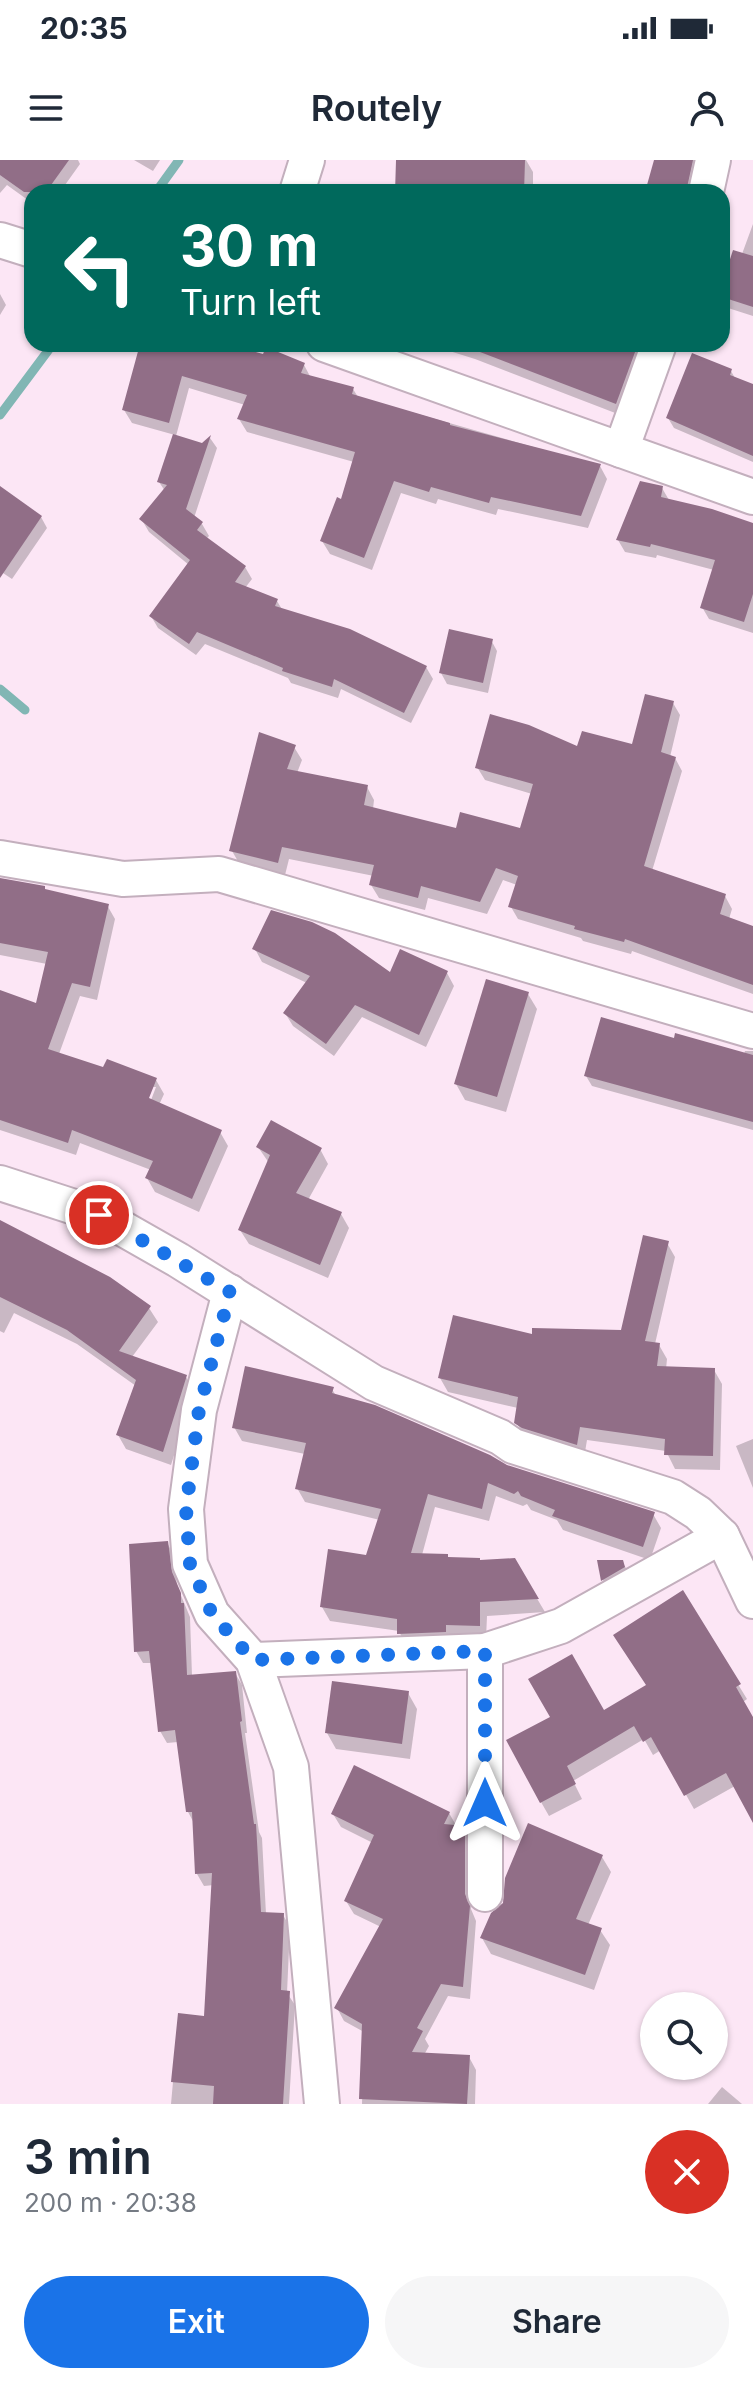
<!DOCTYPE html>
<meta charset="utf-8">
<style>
:root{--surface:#fff;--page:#f6f6f7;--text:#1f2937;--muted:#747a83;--accent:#1a73e8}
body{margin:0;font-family:Inter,sans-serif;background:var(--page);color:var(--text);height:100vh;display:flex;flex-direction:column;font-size:30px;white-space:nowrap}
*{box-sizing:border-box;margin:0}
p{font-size:26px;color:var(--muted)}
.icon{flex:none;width:44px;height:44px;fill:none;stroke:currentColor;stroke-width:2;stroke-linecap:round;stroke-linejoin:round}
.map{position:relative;height:1944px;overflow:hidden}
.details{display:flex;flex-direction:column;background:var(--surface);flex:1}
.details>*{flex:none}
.banner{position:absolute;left:24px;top:24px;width:706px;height:168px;border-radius:24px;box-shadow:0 2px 6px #0004;background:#00695c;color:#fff;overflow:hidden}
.tools{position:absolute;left:640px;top:1832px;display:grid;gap:16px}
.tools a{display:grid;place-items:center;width:88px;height:88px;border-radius:50%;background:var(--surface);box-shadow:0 2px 6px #0004;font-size:40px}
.pin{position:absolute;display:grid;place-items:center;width:68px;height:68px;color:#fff;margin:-34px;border:4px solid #fff;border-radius:50%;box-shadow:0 2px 8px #0007}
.me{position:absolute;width:88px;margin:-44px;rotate:0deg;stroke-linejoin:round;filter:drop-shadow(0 0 6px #0008)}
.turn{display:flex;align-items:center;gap:28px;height:168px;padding:0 24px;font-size:36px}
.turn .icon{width:104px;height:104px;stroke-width:2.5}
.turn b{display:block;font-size:56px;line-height:68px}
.round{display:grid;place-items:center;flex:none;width:84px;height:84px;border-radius:42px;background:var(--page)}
.summary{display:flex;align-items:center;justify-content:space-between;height:136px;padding:0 24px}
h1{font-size:48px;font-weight:600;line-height:60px}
.action{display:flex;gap:16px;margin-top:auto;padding:16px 24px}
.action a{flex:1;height:92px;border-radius:48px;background:var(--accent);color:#fff;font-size:32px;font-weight:600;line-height:92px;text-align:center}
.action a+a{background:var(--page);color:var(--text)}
.status{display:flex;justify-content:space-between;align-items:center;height:56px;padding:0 40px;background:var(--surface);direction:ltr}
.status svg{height:22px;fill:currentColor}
header{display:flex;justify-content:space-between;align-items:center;height:104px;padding:0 24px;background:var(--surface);font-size:36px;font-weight:600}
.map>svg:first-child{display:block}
</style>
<div class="status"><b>20:35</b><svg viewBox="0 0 49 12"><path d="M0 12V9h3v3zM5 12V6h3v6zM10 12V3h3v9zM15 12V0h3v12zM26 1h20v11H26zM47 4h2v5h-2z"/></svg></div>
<header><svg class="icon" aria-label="menu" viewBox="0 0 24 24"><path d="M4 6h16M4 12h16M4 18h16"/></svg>Routely<svg class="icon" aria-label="person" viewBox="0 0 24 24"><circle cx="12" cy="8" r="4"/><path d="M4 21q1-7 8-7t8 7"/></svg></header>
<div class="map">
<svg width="753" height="1944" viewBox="0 0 753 1944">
<rect width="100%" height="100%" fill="#fce6f5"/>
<g fill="#0003" fill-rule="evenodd">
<polygon points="0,0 78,0 80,4 60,32 32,32 32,43 7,25 0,33"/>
<polygon points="134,0 160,0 153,11"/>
<polygon points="398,0 526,0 533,12 533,32 397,32"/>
<polygon points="656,0 702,0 693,32 647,32"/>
<polygon points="753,64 753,156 728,148 722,138 722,130 742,94"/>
<polygon points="0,134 6,145 0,155"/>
<polygon points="142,184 221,184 304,205 311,218 353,229 358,237 600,306 607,319 588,368 498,349 496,355 438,339 436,344 401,333 372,410 330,394 322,381 343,341 354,302 247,272 239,259 245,245 189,228 176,276 202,285 210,278 217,288 194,358 202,364 209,376 206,379 245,407 252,419 245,428 277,441 283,451 426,507 433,519 411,563 341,529 338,538 291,523 288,518 205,484 196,495 158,468 151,456 189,405 149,372 142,360 165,331 159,322 175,275 132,263 124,250"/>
<polygon points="427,184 639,184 645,195 623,256 475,199"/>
<polygon points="731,211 736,220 753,227 753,302 674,268 668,258"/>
<polygon points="662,328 669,340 753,366 753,473 709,459 702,447 714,410 657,395 656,398 625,392 618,380"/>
<polygon points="0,340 41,357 47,368 12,419 0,411"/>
<polygon points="491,480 497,491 488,533 447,524 441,513"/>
<polygon points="673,543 680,555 670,597 675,598 682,611 652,711 725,736 732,749 729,759 753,769 753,834 632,791 631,794 583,781 581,778 518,759 511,747 517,725 503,720 487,754 428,738 425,750 379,738 371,725 374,716 289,699 285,715 239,703 232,691 294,587 302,600 297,613 367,627 374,640 373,649 457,670 521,670 532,634 485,620 477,607 579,588 633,586"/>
<path d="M 0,720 L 107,745 L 115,759 L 97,840 L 80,836 L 59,894 L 104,910 L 156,920 L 164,934 L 159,945 L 220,972 L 228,986 L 199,1052 L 155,1032 L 147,1018 L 151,1010 L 80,983 L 76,995 L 0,970 L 0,832 L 38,845 L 47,804 L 0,795 ZM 152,927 L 156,927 L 148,948 L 144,947 Z"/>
<polygon points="255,789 390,815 447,813 454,826 426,887 362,857 334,896 293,866 285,853 307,823 262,802"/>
<polygon points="528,834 537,849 506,952 465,940 456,924"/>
<polygon points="675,881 744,894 745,891 753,891 753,970 592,926 586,916"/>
<polygon points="258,987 320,989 328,1004 308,1040 341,1054 349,1068 328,1118 249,1084 240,1070 269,1003"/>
<polygon points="0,1062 149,1148 158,1162 132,1197 186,1217 194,1231 171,1305 126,1289 118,1275 136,1226 77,1184 14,1153 4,1173 0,1171"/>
<polygon points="667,1083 675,1097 655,1184 659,1185 667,1199 666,1209 714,1210 722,1224 720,1310 675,1309 666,1291 587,1280 584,1298 525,1277 516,1262 518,1248 448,1232 440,1218 534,1177 622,1172"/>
<polygon points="332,1229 336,1236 506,1307 653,1354 661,1368 650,1400 563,1370 557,1360 531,1350 527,1344 523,1346 496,1336 489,1361 435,1347 422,1395 480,1402 514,1400 545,1452 487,1456 486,1479 407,1488 399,1471 330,1461 322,1447 368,1397 380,1360 305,1342 297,1328 305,1294 242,1281 234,1267"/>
<polygon points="753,1279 753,1328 736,1286"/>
<polygon points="167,1383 174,1395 177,1426 190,1457 192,1516 235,1513 242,1525 247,1573 245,1573 259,1672 262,1678 266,1754 283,1755 290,1767 287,1833 295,1845 289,1944 171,1944 179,1855 205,1858 214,1725 204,1726 197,1714 194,1663 188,1652 178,1582 167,1583 160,1571 152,1503 143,1503 136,1491"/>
<polygon points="599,1402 622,1402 629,1413 609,1430 603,1420"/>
<polygon points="682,1433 747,1539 743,1542 753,1560 753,1659 735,1626 694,1649 661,1590 653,1595 644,1579 573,1621 582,1639 549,1656 541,1642 604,1552 648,1526"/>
<polygon points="408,1533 417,1549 410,1599 336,1589 327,1573"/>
<polygon points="449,1653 457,1667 464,1668 471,1681 471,1749 476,1761 470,1839 448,1836 425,1879 429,1886 424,1895 469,1897 476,1910 475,1944 362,1944 364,1872 344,1861 337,1848 381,1767 354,1754 346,1741 373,1683 341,1667 333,1654"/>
<polygon points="602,1697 611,1712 588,1765 600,1770 610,1785 594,1830 491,1794 482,1778"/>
<polygon points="722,1927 742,1944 708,1944"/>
</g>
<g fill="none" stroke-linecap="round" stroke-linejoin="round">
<g stroke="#81b6b4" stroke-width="9">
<polyline points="156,32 179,0"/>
<polyline points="0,255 53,184"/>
<polyline points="0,529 25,550"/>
</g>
</g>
<g fill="#916e87">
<polygon points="0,0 69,0 46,32 24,32 0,15"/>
<polygon points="396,0 525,0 524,32 395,32"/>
<polygon points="654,0 693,0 686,32 645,32"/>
<polygon points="733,90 753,96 753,147 722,137 722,124"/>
<polygon points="140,184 228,184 263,194 266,187 305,203 301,213 354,227 352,234 450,263 450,265 601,304 581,356 491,337 489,343 431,327 429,332 394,321 364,398 320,381 337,337 341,339 355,292 237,259 247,235 182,216 169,263 122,250"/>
<polygon points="468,184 638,184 616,244 467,187"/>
<polygon points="692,193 732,209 730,215 753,224 753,296 666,258"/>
<polygon points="173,274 202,283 211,275 186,349 203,362 197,370 246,406 235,422 278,439 275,446 350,469 427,506 404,553 334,519 332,527 282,511 283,508 197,472 189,484 149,456 190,400 139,359 167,325 157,322"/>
<polygon points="640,321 663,326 661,337 712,349 753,363 753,434 744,462 700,448 715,400 651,384 650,387 616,380"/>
<polygon points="0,326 42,356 0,418"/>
<polygon points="449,469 493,479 483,523 439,513"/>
<polygon points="645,534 674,541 661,592 676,597 644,706 726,734 720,754 753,766 753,825 625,779 624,782 574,769 575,766 508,747 518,716 496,708 480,742 421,726 418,738 369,725 374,705 282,687 278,703 229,691 259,572 296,585 287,609 368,625 364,645 456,668 460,652 520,668 533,624 475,608 490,554 529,565 577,586 582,571 632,584"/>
<polygon points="0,718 45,726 45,729 109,744 90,827 72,823 48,889 103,907 107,899 157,918 149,938 222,970 192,1039 145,1018 153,1001 72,970 68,983 0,960 0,830 36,843 48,792 0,783"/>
<polygon points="271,750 312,762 335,773 390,812 400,789 448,811 419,875 355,845 326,884 283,853 310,816 252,789"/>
<polygon points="486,819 529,832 497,937 454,924"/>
<polygon points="601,857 674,878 675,873 753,895 753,962 584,916"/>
<polygon points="271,960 322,988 296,1033 342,1052 320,1105 238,1070 270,995 256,987"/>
<polygon points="0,1060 110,1117 151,1146 119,1191 187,1215 163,1292 116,1275 136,1220 67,1170 0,1137"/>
<polygon points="643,1075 669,1081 645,1181 660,1183 657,1206 715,1208 713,1296 664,1295 665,1279 580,1267 577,1285 522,1268 514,1263 518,1237 438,1218 453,1155 532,1174 532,1168 621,1170"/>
<polygon points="245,1206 334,1227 332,1233 375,1245 490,1295 507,1305 655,1352 643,1387 552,1356 555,1350 521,1336 518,1331 514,1334 488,1323 482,1349 428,1334 411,1393 448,1394 448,1397 480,1398 480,1400 515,1398 539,1439 480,1442 480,1466 446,1465 446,1472 397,1474 397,1459 320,1447 328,1389 366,1395 381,1349 295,1329 306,1283 232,1268"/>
<polygon points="168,1381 172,1412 181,1433 181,1443 184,1443 187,1515 236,1511 242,1561 240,1562 254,1664 256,1664 261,1752 284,1753 281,1830 290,1831 283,1944 213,1944 214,1926 171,1922 178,1853 204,1856 212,1713 195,1714 192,1652 186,1652 175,1570 158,1572 149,1491 134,1492 129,1384"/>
<polygon points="597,1400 623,1400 625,1407 601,1421"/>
<polygon points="683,1430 741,1524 736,1527 753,1557 753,1663 726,1613 684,1636 651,1577 643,1582 634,1566 567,1606 576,1624 540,1643 506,1580 550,1557 528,1519 572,1494 604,1550 646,1525 613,1475"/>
<polygon points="332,1521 409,1531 402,1584 325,1573"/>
<polygon points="354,1605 450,1652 444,1664 465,1666 465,1734 470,1746 463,1827 441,1824 417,1868 423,1871 412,1892 470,1895 467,1944 359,1939 362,1864 334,1848 383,1759 344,1741 374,1675 331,1654"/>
<polygon points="528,1663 603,1695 576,1759 602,1768 585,1815 480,1778 491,1753 503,1743 505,1718"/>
</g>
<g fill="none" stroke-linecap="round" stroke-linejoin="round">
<g stroke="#c3afbd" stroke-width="38">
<g id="street">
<polyline points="297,32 307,0"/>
<polyline points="706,32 713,0"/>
<polyline points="0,80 32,90"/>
<polyline points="324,184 753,337"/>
<polyline points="621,290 659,184"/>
<polyline points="0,698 123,719 219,714 753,871"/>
<polyline points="0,1023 99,1055 178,1100 374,1223 500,1277 513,1286 673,1337 698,1353 722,1376 753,1441"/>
<polyline points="230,1132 199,1250 186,1349 190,1404 212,1454 253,1500 291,1607 322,1944"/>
<polyline points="485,1491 485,1734"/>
<polyline points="253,1500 485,1491 561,1466 722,1376"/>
</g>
</g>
<use href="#street" stroke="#fff" stroke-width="34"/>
</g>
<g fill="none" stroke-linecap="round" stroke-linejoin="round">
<polyline stroke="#1a73e8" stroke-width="14" stroke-dasharray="0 25.2" points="99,1055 230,1132 199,1250 186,1349 190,1404 212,1454 253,1500 485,1491 485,1643"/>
</g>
</svg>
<div class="tools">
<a><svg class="icon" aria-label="search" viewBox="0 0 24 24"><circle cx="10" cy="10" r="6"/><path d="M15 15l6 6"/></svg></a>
</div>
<div class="pin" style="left:99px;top:1055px;background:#d93025"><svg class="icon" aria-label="arrive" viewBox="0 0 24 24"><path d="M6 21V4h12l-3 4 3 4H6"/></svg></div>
<svg class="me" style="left:485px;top:1643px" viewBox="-20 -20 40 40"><path d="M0-17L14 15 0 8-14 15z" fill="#1a73e8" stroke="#fff" stroke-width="4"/></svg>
<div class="banner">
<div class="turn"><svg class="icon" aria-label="left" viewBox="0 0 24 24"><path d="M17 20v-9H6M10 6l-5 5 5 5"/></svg><div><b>30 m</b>Turn left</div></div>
</div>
</div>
<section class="details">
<div class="summary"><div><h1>3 min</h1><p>200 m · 20:38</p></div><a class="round" style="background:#d93025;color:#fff"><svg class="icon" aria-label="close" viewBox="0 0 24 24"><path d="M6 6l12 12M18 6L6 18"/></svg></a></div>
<div class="action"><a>Exit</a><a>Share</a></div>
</section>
